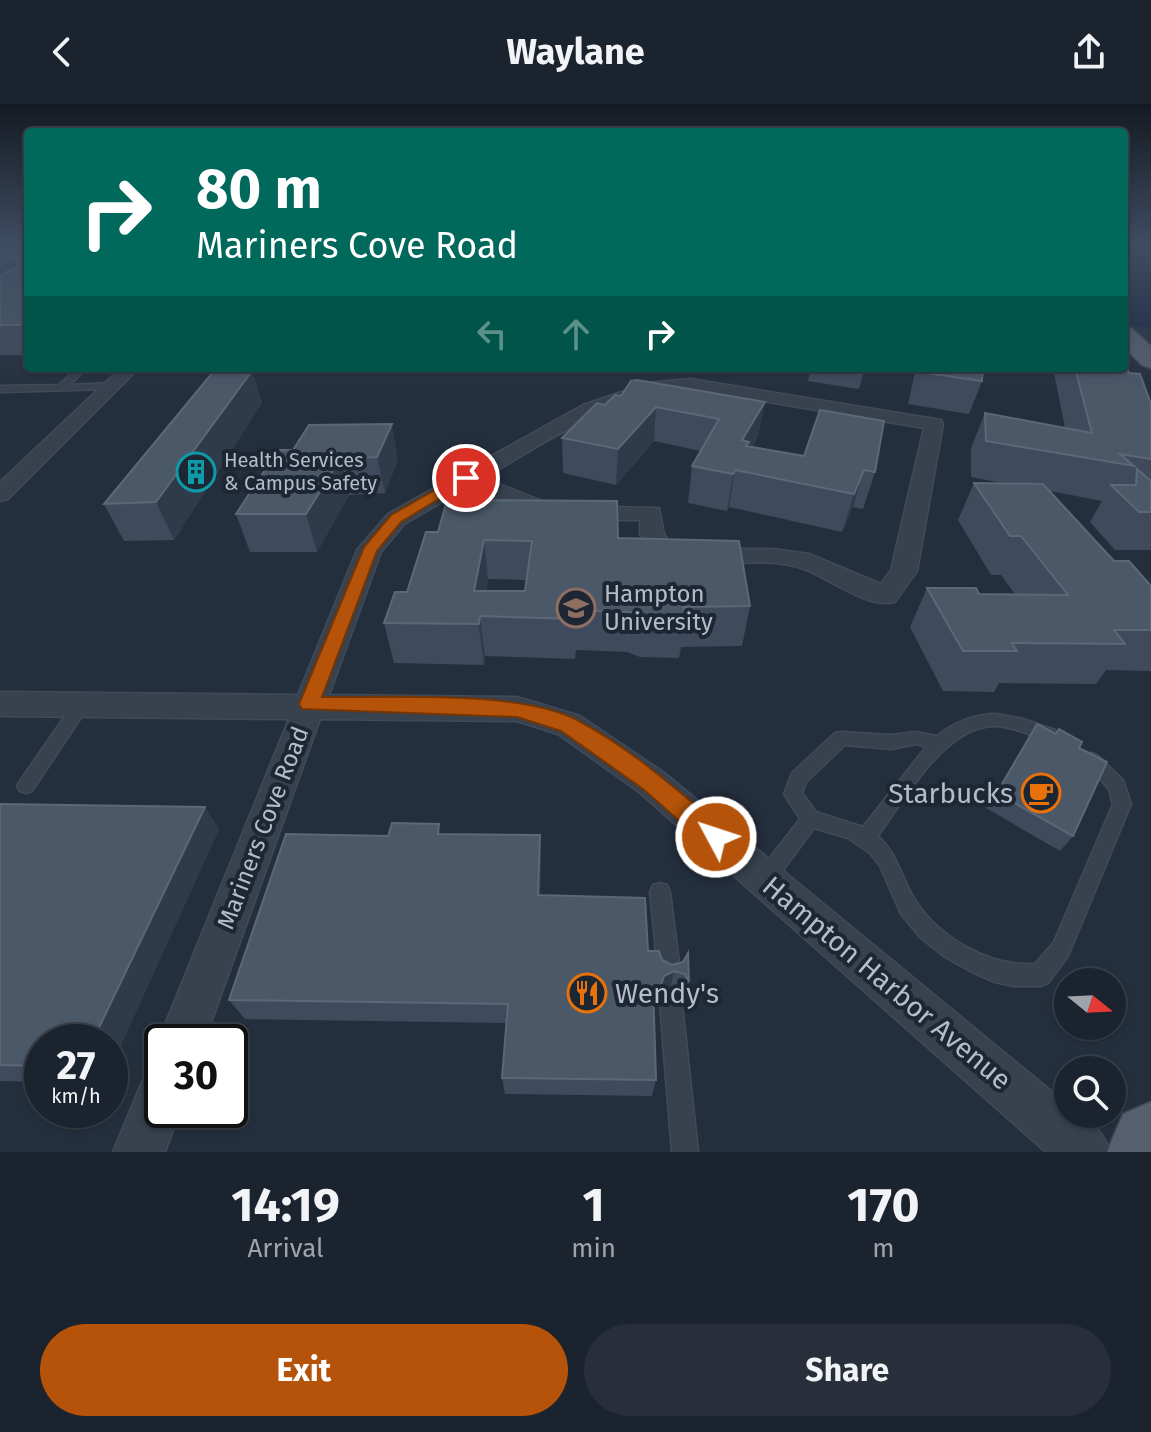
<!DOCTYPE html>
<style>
:root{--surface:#1b232e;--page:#282f3a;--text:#f1f3f6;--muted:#a0a4aa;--line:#39404a;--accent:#b45309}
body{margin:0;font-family:"Fira Sans",sans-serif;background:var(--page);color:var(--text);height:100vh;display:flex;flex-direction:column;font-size:30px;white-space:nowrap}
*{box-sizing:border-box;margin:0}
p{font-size:26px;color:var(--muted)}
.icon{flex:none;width:44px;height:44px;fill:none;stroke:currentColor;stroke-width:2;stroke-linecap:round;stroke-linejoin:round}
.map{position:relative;height:1048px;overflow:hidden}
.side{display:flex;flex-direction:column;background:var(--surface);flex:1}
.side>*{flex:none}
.hud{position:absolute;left:24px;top:24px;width:1104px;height:244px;border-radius:8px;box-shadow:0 2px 6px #0004,0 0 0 2px var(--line);background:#00695c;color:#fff;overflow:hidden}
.needle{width:52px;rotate:108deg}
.tools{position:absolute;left:1054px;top:864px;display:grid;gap:16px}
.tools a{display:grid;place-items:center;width:72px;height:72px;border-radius:50%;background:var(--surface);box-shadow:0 2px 6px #0004,0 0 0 2px var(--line);font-size:40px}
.speed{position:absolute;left:24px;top:920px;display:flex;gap:16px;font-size:40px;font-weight:700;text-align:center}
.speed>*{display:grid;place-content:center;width:104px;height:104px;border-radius:50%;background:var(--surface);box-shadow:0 2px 6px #0004,0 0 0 2px var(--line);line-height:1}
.speed small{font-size:20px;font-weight:400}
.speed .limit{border:4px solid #111;border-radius:12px;background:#fff;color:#111}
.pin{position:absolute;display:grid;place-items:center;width:68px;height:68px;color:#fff;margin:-34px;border:4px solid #fff;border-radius:50%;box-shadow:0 2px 8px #0007}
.me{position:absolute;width:88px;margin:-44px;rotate:310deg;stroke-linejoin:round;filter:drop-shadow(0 0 6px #0008)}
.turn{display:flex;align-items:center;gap:28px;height:168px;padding:0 40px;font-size:36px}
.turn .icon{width:104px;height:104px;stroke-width:2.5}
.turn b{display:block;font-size:56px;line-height:68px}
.lanes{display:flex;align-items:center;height:76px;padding:0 40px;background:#0003;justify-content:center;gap:40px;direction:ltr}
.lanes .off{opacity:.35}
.eta{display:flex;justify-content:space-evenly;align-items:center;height:136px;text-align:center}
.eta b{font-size:48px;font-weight:700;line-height:56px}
.action{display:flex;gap:16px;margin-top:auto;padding:16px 40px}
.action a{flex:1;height:92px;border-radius:48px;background:var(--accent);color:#fff;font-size:32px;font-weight:700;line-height:92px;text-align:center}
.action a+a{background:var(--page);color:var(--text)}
header{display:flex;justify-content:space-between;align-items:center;height:104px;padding:0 40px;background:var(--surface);font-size:36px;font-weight:700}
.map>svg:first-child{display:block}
</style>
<header><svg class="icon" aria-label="back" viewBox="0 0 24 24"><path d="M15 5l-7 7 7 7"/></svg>Waylane<svg class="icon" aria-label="share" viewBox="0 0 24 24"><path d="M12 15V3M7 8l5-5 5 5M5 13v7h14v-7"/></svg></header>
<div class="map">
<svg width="1151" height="1048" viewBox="0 0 1151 1048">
<rect width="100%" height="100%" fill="#242f3e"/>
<polygon fill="#17263c" points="1124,143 1151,143 1151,225 1124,219"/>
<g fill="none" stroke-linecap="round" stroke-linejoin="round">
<g stroke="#414a57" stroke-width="3">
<g id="service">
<polygon points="77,264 86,264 70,281 112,279 116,282 112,285 0,288 0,282 59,281"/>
<polygon points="82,594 88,596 90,600 32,687 26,689 20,687 17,682 20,677 76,596"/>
<path d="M 996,610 L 1023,615 L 1055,626 L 1057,631 L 1055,636 L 1049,637 C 1031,632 1015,623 996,622 C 946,620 904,696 878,732 C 898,750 901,774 915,796 C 940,834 989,863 1035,860 L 1054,838 L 1113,700 L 1109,685 L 1083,656 L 1085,651 L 1091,649 L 1097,651 L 1123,676 L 1131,700 L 1068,852 L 1048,879 L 1040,882 L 1013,882 L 995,878 L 974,869 L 945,853 L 920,833 L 901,810 L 880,762 L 870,749 L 848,734 L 814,724 L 772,781 L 765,784 L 758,781 L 755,775 L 758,769 L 800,715 L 784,690 L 792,669 L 835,629 L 841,628 L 891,631 L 916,628 L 937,632 C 955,618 973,610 996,610 ZM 916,640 L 926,643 L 863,723 L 816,708 L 802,689 L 806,678 L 845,641 L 891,645 Z"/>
<polygon points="660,779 667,781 670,788 680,867 677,875 669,878 661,875 658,867 650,788 653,781"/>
<polygon points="671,889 679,892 682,900 698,1048 672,1048 660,900 663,892"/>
</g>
</g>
<g stroke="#414a57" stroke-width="3">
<g id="minor">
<polygon points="121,264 139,264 8,395 0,397 0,378"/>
<path d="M 690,275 L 941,316 L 943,320 L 917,467 L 895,498 C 867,505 831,475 804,465 C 758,449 704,469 657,457 L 640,430 L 640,416 L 551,416 L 468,383 L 404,420 L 381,448 L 329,591 L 517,593 L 580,612 L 663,668 L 1068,1001 L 1068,1010 C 1090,1010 1103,1030 1111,1048 L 1046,1048 L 639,688 L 558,630 L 517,617 L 320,615 L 204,938 L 162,938 L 162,948 L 158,938 L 289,615 L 0,612 L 0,588 L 298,591 L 357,446 L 388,410 L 583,301 L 648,279 ZM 690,285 L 924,324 L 891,466 L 881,480 L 809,450 L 773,445 L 674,445 L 664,430 L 659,404 L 554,402 L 484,374 C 552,334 610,293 690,285 Z"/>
<polygon points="162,964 162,1006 180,1006 165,1048 113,1048 145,971"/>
</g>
</g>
<g stroke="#414a57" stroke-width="3">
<g id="primary">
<polygon points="1124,223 1132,225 1151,242 1151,264 1142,261 1124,243"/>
<polygon points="1151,998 1151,1048 1107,1048 1123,1010"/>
</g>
</g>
<use href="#service" fill="#38414e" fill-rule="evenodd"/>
<use href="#minor" fill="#38414e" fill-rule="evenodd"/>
<use href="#primary" fill="#56606e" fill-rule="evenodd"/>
</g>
<g fill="#3f4b5c" fill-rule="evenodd">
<rect x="0" y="143" width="28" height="108"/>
<polygon points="811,264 865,264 859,285 808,277"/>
<polygon points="916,264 983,264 982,277 969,310 908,300"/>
<polygon points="1053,264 1124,264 1151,300 1151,446 1115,446 1090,418 1102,397 1050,387 1114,457 1151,482 1151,567 1106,566 1096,580 999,579 994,588 943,587 910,523 927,484 979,490 1015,490 1001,471 991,471 958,416 974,379 1008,380 971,373 971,344 985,309 1065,324"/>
<polygon points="252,267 262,299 174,436 124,437 104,400"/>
<polygon points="621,292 765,298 758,332 752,343 875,368 863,405 853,403 842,428 729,403 727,407 688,399 692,362 701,347 654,337 616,381 563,369 562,334 605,301"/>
<polygon points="293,346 398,355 385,389 349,391 317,448 250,448 236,410"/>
<path d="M 438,428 L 618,434 L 750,502 L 742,542 L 681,543 L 679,554 L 640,553 L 627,548 L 576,546 L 575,555 L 485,552 L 484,561 L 394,559 L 384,519 L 407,488 ZM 488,475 L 527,476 L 525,487 L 486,487 Z"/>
<polygon points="1037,620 1079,644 1073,732 1060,747 986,704"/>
<polygon points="0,700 205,703 219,726 42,938 42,978 0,977"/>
<polygon points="442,730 541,753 540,791 648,847 662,856 672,861 683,858 689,878 684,897 680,889 670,886 660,891 657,900 653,900 656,976 652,992 505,990 502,974 506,919 245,915 229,896 388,732"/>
</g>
<g fill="#2f3b4b">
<polygon points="0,143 7,143 14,153 27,178 0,194"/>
<polygon points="252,267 262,299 174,436 156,398"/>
<polygon points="765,298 758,332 746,355 742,336"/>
<polygon points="656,303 654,337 616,381 618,345"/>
<polygon points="392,320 398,355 385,389 377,353"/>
<polygon points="341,354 349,391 317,448 306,410"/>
<polygon points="735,366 729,403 727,407 733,370"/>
<polygon points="864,366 853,403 842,428 854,390"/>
<polygon points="484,436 488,475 482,512 480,512 485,552 484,561 474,487"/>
<polygon points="205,703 219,726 110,966 110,938 92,938"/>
<polygon points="540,731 541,753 540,812 538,791"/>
<polygon points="674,867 670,886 660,891 657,900 664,872"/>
</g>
<g fill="#4b5868" stroke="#5c6777" stroke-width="2" fill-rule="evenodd">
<polygon points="7,143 28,143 28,221 0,221 0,171 17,163 18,154 14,153 0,160 0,153"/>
<polygon points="1124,256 1129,269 1140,270 1151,300 1151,355 1120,350 1134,362 986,337 985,309 1092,329 1075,264 1124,264"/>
<polygon points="920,264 983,264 982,277 919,268"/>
<polygon points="252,267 156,398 104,400 213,268"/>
<polygon points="637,276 765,298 742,336 749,338 746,342 804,352 820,306 884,317 875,368 864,366 854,390 735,366 733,370 692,362 719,315 656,303 618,345 562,334 597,299 605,301 615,291 621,292 631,277"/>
<polygon points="392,320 377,353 341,354 306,410 236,410 278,346 293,346 309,321"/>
<polygon points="1137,365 1151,377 1151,408 1139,408 1111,381 1136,381"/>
<polygon points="974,379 1043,380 1114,457 1129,457 1151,482 1151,526 1114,526 1125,540 1012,539 1017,547 963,547 927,484 976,484 979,490 1068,491 1021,432 1010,432"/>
<path d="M 447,396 L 617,397 L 618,434 L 739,437 L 750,502 L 684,503 L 685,514 L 644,513 L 629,508 L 576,506 L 575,515 L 480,512 L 479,520 L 384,519 L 395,488 L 407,488 L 426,428 L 438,428 ZM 484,436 L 532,437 L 525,487 L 474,487 Z"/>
<polygon points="1037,620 1056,630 1059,625 1082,638 1079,644 1107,658 1073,732 997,689"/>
<polygon points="0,700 205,703 92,938 42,938 42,962 0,961"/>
<polygon points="392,719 439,720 438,730 540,731 538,791 645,794 648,847 659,847 662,856 672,861 683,858 688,849 689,878 685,870 674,867 664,872 661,881 653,881 656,976 502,974 508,900 229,896 286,730 388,732"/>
</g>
<linearGradient id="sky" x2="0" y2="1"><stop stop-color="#141a22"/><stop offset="0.49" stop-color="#3f4d63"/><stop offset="1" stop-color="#3f4d63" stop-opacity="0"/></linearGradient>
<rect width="1151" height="289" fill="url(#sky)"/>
<path fill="#b45309" stroke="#753606" stroke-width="2" d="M 461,371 L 473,374 L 401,418 L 377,447 L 322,593 C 391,594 519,586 577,616 C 631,644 678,687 725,726 L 728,733 L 725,741 L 716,744 L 707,741 L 643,685 L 561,627 L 517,613 L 302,605 L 299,600 L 364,443 L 391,411 Z"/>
<defs>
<g id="building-ring" transform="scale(2)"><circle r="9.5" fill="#1d2633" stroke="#0f9aa8" stroke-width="1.5"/><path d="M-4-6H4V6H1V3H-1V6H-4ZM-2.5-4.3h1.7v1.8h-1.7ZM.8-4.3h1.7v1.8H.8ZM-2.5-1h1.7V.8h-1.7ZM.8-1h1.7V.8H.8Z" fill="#0f9aa8"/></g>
<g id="university-ring" transform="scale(2)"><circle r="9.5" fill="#1d2633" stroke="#8d6e63" stroke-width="1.5"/><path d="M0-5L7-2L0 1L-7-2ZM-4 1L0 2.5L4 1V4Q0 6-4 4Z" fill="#8d6e63"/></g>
<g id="cafe-ring" transform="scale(2)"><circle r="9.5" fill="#1d2633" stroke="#e8710a" stroke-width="1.5"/><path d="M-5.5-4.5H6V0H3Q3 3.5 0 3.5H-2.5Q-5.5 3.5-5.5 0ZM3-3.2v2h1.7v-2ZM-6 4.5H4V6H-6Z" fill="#e8710a"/></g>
<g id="restaurant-ring" transform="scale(2)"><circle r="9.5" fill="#1d2633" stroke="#e8710a" stroke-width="1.5"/><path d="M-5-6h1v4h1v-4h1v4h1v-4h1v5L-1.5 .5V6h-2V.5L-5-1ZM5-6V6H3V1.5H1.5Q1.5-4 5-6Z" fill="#e8710a"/></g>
</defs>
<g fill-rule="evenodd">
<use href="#building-ring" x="196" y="368"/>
<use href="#university-ring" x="576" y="504"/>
<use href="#cafe-ring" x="1041" y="689"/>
<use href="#restaurant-ring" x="587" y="889"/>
</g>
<g text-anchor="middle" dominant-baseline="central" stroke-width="8" stroke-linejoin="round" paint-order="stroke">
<g font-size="20" fill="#b4bcc9" stroke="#1d2633" text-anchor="start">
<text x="224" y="356">Health Services<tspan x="224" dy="23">&amp; Campus Safety</tspan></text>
</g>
<g font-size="24" fill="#b4bcc9" stroke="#1d2633" text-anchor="start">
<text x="604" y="490">Hampton<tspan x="604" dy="28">University</tspan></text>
</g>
<g font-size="24" fill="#b4bcc9" stroke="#1d2633">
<text transform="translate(263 724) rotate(-69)">Mariners Cove Road</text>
</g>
<g font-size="28" fill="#b4bcc9" stroke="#1d2633" text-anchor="end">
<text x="1013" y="689">Starbucks</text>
<text x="615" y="889" text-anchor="start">Wendy's</text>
</g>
<g font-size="28" fill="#b4bcc9" stroke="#1d2633">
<text transform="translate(887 879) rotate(40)">Hampton Harbor Avenue</text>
</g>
</g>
</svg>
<div class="tools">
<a><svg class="needle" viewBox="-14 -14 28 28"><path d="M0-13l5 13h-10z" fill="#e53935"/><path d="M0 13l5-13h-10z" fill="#a0a4aa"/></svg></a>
<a><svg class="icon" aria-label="search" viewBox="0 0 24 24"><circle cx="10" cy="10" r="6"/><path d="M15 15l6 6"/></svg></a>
</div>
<div class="speed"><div>27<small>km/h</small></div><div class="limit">30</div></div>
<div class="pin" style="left:466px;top:374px;background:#d93025"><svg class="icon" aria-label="arrive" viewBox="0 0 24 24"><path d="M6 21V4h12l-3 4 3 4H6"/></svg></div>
<svg class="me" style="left:716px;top:733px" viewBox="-20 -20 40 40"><circle r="17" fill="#b45309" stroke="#fff" stroke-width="3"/><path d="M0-11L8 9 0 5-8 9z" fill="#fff"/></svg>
<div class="hud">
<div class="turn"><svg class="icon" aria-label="right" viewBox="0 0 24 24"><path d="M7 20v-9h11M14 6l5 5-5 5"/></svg><div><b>80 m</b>Mariners Cove Road</div></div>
<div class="lanes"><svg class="icon off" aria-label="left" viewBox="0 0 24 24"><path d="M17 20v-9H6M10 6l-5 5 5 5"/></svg><svg class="icon off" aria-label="ahead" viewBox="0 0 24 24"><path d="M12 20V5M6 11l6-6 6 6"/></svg><svg class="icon" aria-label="right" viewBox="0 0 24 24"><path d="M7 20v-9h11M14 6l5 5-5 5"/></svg></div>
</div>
</div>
<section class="side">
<div class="eta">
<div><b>14:19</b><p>Arrival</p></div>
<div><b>1</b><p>min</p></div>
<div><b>170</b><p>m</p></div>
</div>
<div class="action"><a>Exit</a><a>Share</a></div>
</section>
